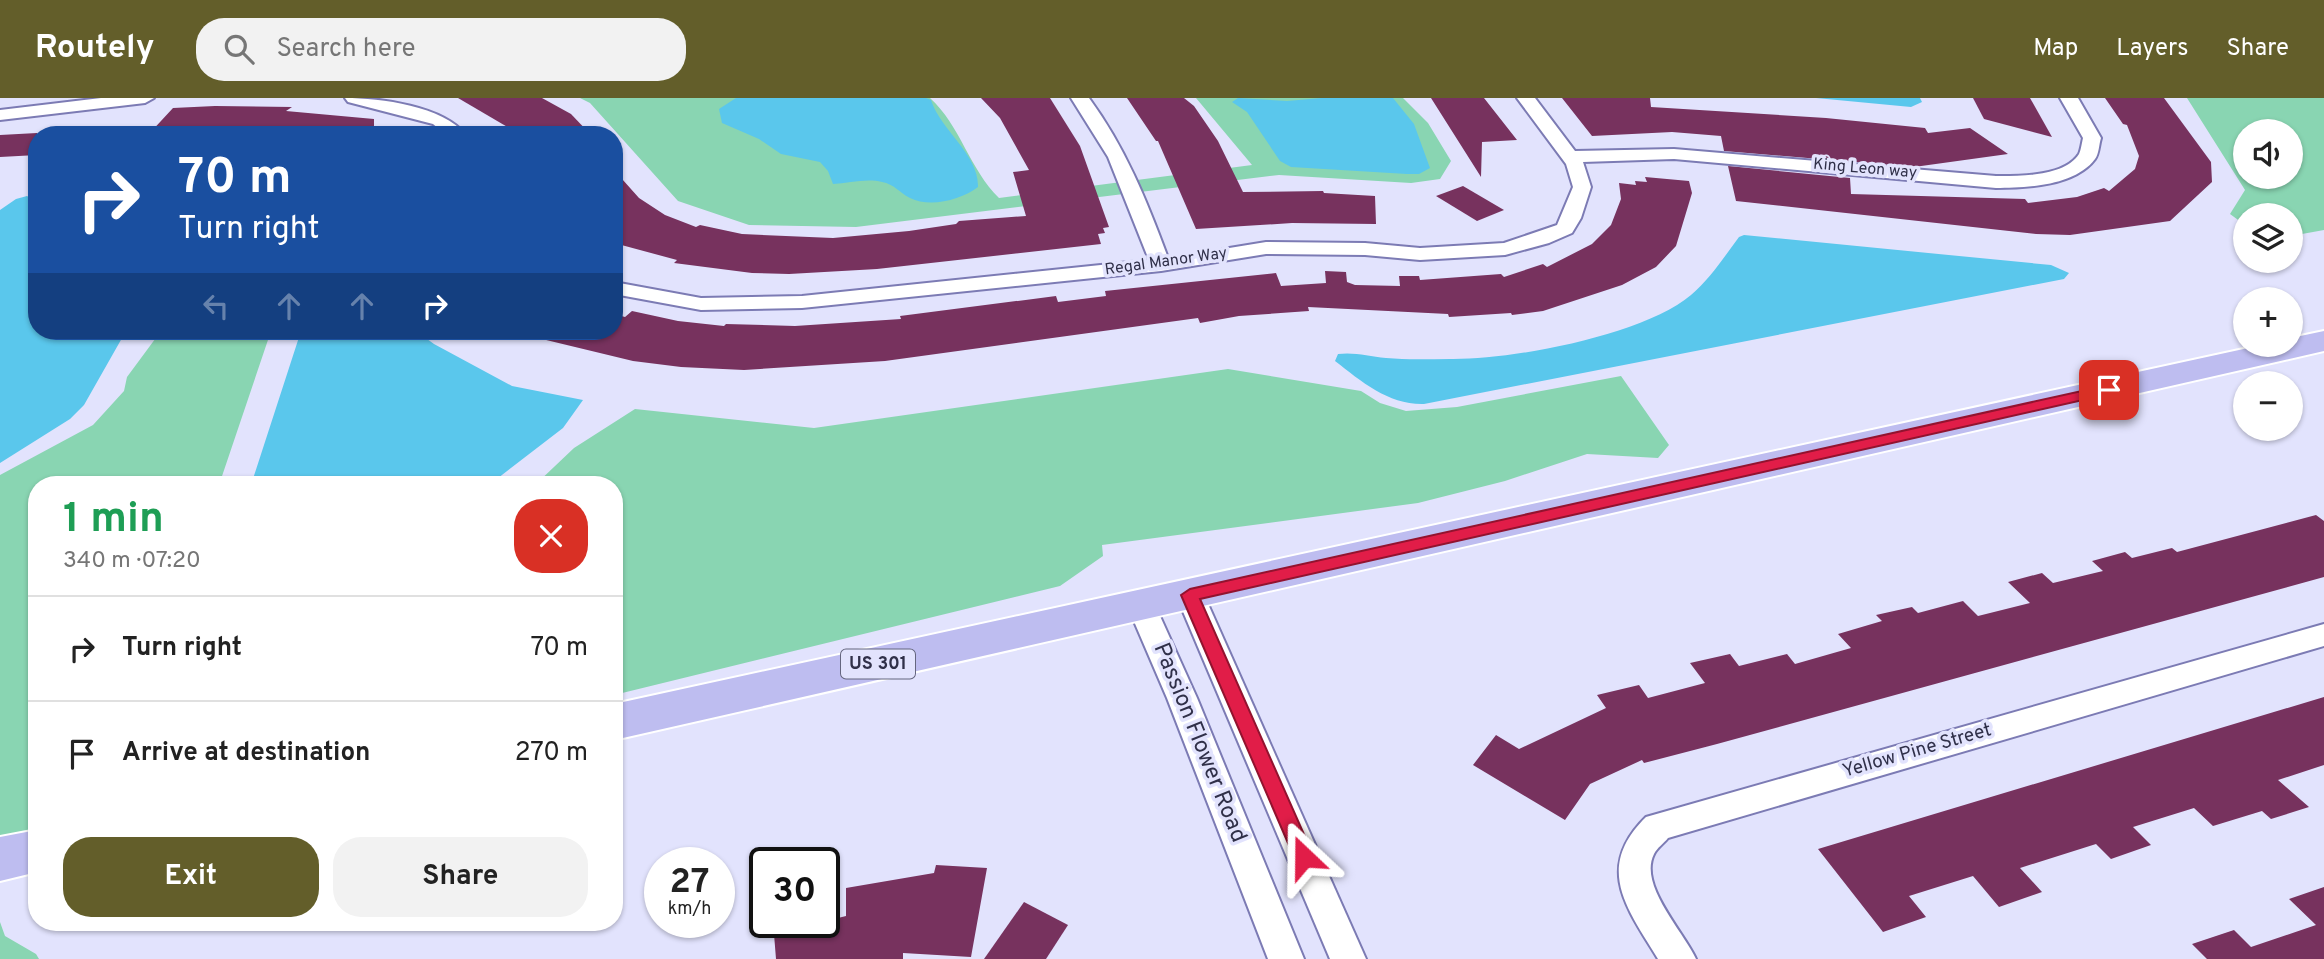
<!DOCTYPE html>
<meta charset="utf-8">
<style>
:root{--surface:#fff;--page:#f2f2f2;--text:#222;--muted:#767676;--line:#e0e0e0;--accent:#635e2a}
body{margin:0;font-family:Overpass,sans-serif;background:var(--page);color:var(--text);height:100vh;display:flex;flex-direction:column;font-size:26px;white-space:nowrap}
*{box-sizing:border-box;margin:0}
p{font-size:23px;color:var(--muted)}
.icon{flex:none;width:38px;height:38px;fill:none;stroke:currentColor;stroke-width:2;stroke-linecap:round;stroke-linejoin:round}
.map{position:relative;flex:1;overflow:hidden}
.side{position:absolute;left:28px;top:378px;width:595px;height:455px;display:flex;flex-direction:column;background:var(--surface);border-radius:28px;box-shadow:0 2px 5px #0004}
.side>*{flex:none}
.top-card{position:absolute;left:28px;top:28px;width:595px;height:214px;border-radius:28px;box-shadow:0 2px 5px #0004;background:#1a4fa0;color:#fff;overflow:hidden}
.controls{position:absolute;left:2233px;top:21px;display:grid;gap:14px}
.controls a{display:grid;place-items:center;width:70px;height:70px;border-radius:50%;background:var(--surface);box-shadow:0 2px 5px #0004;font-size:35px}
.speed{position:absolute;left:644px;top:749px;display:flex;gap:14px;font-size:35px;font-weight:700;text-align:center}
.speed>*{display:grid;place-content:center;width:91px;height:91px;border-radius:50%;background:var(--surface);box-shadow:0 2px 5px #0004;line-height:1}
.speed small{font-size:18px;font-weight:400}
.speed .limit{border:4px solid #111;border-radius:10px;background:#fff;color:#111}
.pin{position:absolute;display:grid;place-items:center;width:60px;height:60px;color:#fff;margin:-30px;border-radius:14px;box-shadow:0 4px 10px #0006}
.me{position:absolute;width:77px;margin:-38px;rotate:337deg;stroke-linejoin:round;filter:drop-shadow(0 0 5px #0008)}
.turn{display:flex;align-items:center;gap:24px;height:147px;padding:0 35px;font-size:32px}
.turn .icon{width:91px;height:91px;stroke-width:2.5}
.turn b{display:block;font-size:49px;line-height:60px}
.lanes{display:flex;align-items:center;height:66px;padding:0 35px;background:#0003;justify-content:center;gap:35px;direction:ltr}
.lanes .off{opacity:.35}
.round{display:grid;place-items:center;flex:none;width:74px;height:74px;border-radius:28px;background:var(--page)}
.overview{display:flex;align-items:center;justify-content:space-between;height:119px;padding:0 35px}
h1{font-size:42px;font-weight:700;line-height:52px;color:#1e9e55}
.button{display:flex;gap:14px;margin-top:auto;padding:14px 35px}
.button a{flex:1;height:80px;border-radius:28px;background:var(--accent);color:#fff;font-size:28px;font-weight:700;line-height:80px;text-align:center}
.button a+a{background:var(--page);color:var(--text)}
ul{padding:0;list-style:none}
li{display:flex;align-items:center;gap:21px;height:105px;padding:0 35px;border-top:2px solid var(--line)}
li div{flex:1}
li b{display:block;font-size:26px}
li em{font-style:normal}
header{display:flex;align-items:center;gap:42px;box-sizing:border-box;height:98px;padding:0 35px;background:var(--accent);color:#fff}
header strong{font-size:33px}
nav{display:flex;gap:38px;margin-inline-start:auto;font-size:24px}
.search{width:490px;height:63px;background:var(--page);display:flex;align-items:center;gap:18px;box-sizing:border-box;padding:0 24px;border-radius:28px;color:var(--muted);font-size:26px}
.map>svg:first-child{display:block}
</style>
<header>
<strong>Routely</strong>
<div class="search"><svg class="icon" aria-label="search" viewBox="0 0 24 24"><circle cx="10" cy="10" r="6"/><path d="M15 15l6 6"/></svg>Search here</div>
<nav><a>Map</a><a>Layers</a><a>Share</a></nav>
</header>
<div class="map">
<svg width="2324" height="861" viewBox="0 0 2324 861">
<rect width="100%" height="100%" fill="#e2e3fd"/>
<g fill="#89d5b2" fill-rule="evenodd">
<path d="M 580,0 L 930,0 C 960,27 970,72 999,100 L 1252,67 L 1196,0 L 1403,0 L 1428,25 L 1451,63 L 1440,81 L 1411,85 L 1279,77 L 856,129 L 749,127 L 678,103 L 590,5 Z"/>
<path d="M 2187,0 L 2324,0 L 2324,132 L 2291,138 L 2291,117 L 2245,117 L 2245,127 L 2230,116 L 2245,92 ZM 2291,33 L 2291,79 L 2245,79 L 2245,33 Z"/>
<polygon points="161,233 271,233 219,387 37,387 37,739 0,747 0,377 93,327 124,293 127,279"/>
<polygon points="1228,271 1361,293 1380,305 1406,313 1457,309 1621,278 1669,347 1658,360 1587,356 1505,383 1418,405 1102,447 1103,458 1060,488 614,597 614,387 535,387 574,350 635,311 814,330"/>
<polygon points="0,824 5,838 36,856 39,861 0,861"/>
</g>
<g fill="#5ac7ec">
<path d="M 736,0 L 926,0 L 931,2 C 941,33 979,56 978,89 C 961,102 930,110 910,100 C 900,95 894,86 882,84 C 867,80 849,85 833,86 L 828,73 L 820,64 L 781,56 L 759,41 L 722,25 L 719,11 Z"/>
<polygon points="1238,0 1287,3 1322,0 1393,0 1414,26 1430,70 1419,76 1407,76 1291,69 1280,63 1247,14 1232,4"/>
<polygon points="1816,0 1920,0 1922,4 1911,9"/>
<polygon points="27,98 37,104 37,233 126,233 84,307 70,321 0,365 0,112 16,101"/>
<path d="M 1744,137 L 2051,167 L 2069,175 L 2064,181 L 1424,306 C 1389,307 1362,284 1335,263 L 1338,256 C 1354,254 1369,258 1386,260 C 1407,262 1429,261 1450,261 C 1512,262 1644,237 1691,197 C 1710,181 1724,159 1739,139 Z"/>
<polygon points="301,233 416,233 434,246 512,288 583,302 563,330 489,387 251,387"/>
</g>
<g fill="#77325e">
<polygon points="458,0 542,0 571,16 591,37 521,37"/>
<polygon points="981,0 1050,0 1080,48 1109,129 1103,130 1105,135 1098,136 1101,146 877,171 789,176 752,175 674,165 677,162 614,145 614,72 639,100 665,117 696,129 700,127 742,136 833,140 909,133 956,126 959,123 1026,118 1013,74 1029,72 1000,20"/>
<polygon points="1127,0 1184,0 1194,8 1218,43 1243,94 1323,93 1324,95 1375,98 1376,126 1292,125 1196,131 1158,43 1156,43"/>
<polygon points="1431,0 1484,0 1517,42 1482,44 1481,79"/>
<polygon points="1562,0 1650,0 1651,9 1826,20 1925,30 1928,35 1970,30 2008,56 1914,69 1724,53 1721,38 1672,34 1592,38"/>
<polygon points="1973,0 2030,0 2052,39 1984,21"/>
<polygon points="2105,0 2164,0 2211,64 2212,84 2170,123 2070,137 2036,136 1736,103 1728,68 1850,80 1851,96 2025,101 2028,105 2077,99 2104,90 2109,93 2135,71 2139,58 2127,27 2123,26"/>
<polygon points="215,8 292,9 286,13 374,21 374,37 186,34 183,37 148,37 173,10"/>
<polygon points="37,35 37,57 0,59 0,37"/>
<polygon points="1645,79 1689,83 1692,95 1676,148 1656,169 1622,187 1543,213 1512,217 1511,215 1449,219 1448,216 1308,209 1309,213 1239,218 1200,225 1198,220 885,263 744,272 681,269 633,263 542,241 543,233 614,233 614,216 625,219 632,213 678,223 724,228 726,226 795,228 901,221 900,218 1056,198 1058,204 1106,198 1105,193 1276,175 1281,188 1326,185 1325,173 1346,174 1347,184 1355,187 1400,188 1399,178 1419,178 1420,182 1501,176 1504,179 1543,166 1547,169 1592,146 1611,127 1621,101 1619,85 1636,87 1635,83 1647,84"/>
<polygon points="1463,88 1504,112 1477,123 1436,98"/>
<polygon points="2316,417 2324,423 2324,479 1717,646 1644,665 1642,662 1590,686 1565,722 1473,667 1496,637 1519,651 1606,610 1597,597 1639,587 1648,600 1705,585 1690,565 1730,556 1739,568 1787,556 1795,566 1851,550 1838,536 1882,523 1876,517 1912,509 1918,515 1963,503 1978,518 2030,505 2008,484 2042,475 2053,485 2103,473 2092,463 2125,454 2132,460 2172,450 2177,454"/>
<polygon points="2324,599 2324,667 2278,682 2309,709 2271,721 2262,713 2213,728 2194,710 2133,729 2151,747 2111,761 2096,746 2020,770 2042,794 1999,809 1973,778 1909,798 1926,819 1883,834 1818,751"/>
<polygon points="936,767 987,770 971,859 903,855 903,861 776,861 774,836 846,818 846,790 934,775"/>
<polygon points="2324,789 2324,861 2207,861 2192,846 2234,832 2251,849 2316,827 2289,801"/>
<polygon points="1024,804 1068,827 1046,861 984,861"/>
</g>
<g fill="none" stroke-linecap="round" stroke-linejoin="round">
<g stroke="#7c7bb4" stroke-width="4">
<g id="street">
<polygon points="101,0 154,0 145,5 0,22 0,12"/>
<path d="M 345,0 C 381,0 443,8 466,37 L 446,37 L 433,26 L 348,4 Z"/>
<path d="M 1071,0 L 1089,0 C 1125,49 1147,103 1168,160 L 1266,144 L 1365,145 L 1420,150 L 1504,145 L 1557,127 L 1573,89 L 1566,66 L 1517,0 L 1535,0 L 1575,53 L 1674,51 L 1996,78 C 2019,78 2064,79 2079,56 C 2081,52 2082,44 2083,40 L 2060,0 L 2078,0 L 2101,40 C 2099,46 2099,56 2095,61 C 2075,88 2026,90 1996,90 L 1674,61 L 1583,64 L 1591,89 L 1581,120 L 1572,135 L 1549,145 L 1505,157 L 1420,162 L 1365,157 L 1266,156 L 1161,173 L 802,210 L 701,212 L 614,196 L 614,184 L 701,200 L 802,198 L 1149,162 L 1108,59 Z"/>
<polygon points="1190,487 1200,490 1204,497 1366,861 1330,861 1176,497 1180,490"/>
<polygon points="1141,497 1151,500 1155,507 1197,600 1304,861 1268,861 1167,600 1127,507 1131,500"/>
<path d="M 2324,526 L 2324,548 L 1668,740 C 1664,745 1657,750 1654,756 C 1638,787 1684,834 1696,861 L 1658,861 C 1627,810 1594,770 1646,719 Z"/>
</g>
</g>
<g stroke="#fff" stroke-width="4">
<g id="primary">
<polygon points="2324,233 2324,253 614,642 614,606 2262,247 2291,247 2291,240"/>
<polygon points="37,732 37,774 0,783 0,739"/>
</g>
</g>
<use href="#street" fill="#fff" fill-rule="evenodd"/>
<use href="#primary" fill="#bebdf0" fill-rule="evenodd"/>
</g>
<polygon fill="#e11d48" stroke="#92132f" stroke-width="2" points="2109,287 2114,288 2114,295 1200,501 1314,759 1311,766 1304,768 1297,766 1294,759 1181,497 1190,491"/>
<g text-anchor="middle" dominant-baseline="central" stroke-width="7" stroke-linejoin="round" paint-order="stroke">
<g font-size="16" fill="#303049" stroke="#e2e3fd">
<text transform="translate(1865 71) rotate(5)">King Leon way</text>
<text transform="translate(1166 164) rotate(-8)">Regal Manor Way</text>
</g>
<rect fill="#e2e3fd" stroke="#65667f" stroke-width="2" x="841" y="551.5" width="74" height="29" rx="5"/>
<g font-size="18" font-weight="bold" fill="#303049">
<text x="878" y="566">US 301</text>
</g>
<g font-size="19" fill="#303049" stroke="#e2e3fd">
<text transform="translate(1917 653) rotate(-16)">Yellow Pine Street</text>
</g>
<g font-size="23" fill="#303049" stroke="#e2e3fd">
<text transform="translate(1199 645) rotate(68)">Passion Flower Road</text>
</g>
</g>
</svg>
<div class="controls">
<a><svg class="icon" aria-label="sound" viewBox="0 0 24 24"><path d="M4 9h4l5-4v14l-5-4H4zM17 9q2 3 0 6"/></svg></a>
<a><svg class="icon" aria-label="layers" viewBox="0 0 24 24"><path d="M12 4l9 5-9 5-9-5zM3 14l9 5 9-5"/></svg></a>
<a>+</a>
<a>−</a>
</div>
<div class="speed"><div>27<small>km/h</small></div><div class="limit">30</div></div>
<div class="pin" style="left:2109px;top:292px;background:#d93025"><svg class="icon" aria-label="arrive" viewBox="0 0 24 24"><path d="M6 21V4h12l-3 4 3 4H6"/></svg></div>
<svg class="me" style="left:1304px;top:759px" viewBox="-20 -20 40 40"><path d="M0-17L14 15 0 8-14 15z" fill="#e11d48" stroke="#fff" stroke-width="4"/></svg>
<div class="top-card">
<div class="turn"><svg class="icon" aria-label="right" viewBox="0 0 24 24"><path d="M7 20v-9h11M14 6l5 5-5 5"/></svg><div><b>70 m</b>Turn right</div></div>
<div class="lanes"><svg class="icon off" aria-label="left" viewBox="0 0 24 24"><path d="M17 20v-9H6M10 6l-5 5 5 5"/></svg><svg class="icon off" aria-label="ahead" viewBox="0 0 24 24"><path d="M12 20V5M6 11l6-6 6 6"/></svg><svg class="icon off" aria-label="ahead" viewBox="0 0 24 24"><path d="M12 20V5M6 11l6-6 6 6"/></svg><svg class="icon" aria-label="right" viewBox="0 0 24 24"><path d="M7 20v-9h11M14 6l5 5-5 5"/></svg></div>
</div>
<section class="side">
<div class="overview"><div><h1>1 min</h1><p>340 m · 07:20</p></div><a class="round" style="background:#d93025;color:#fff"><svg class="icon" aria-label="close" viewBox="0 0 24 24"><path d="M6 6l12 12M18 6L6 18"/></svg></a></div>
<ul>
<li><svg class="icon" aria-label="right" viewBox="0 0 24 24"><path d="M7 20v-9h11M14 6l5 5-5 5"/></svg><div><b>Turn right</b></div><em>70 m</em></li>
<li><svg class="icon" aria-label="arrive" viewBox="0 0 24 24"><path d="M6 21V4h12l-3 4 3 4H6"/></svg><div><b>Arrive at destination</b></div><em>270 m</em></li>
</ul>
<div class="button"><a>Exit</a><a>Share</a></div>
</section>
</div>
